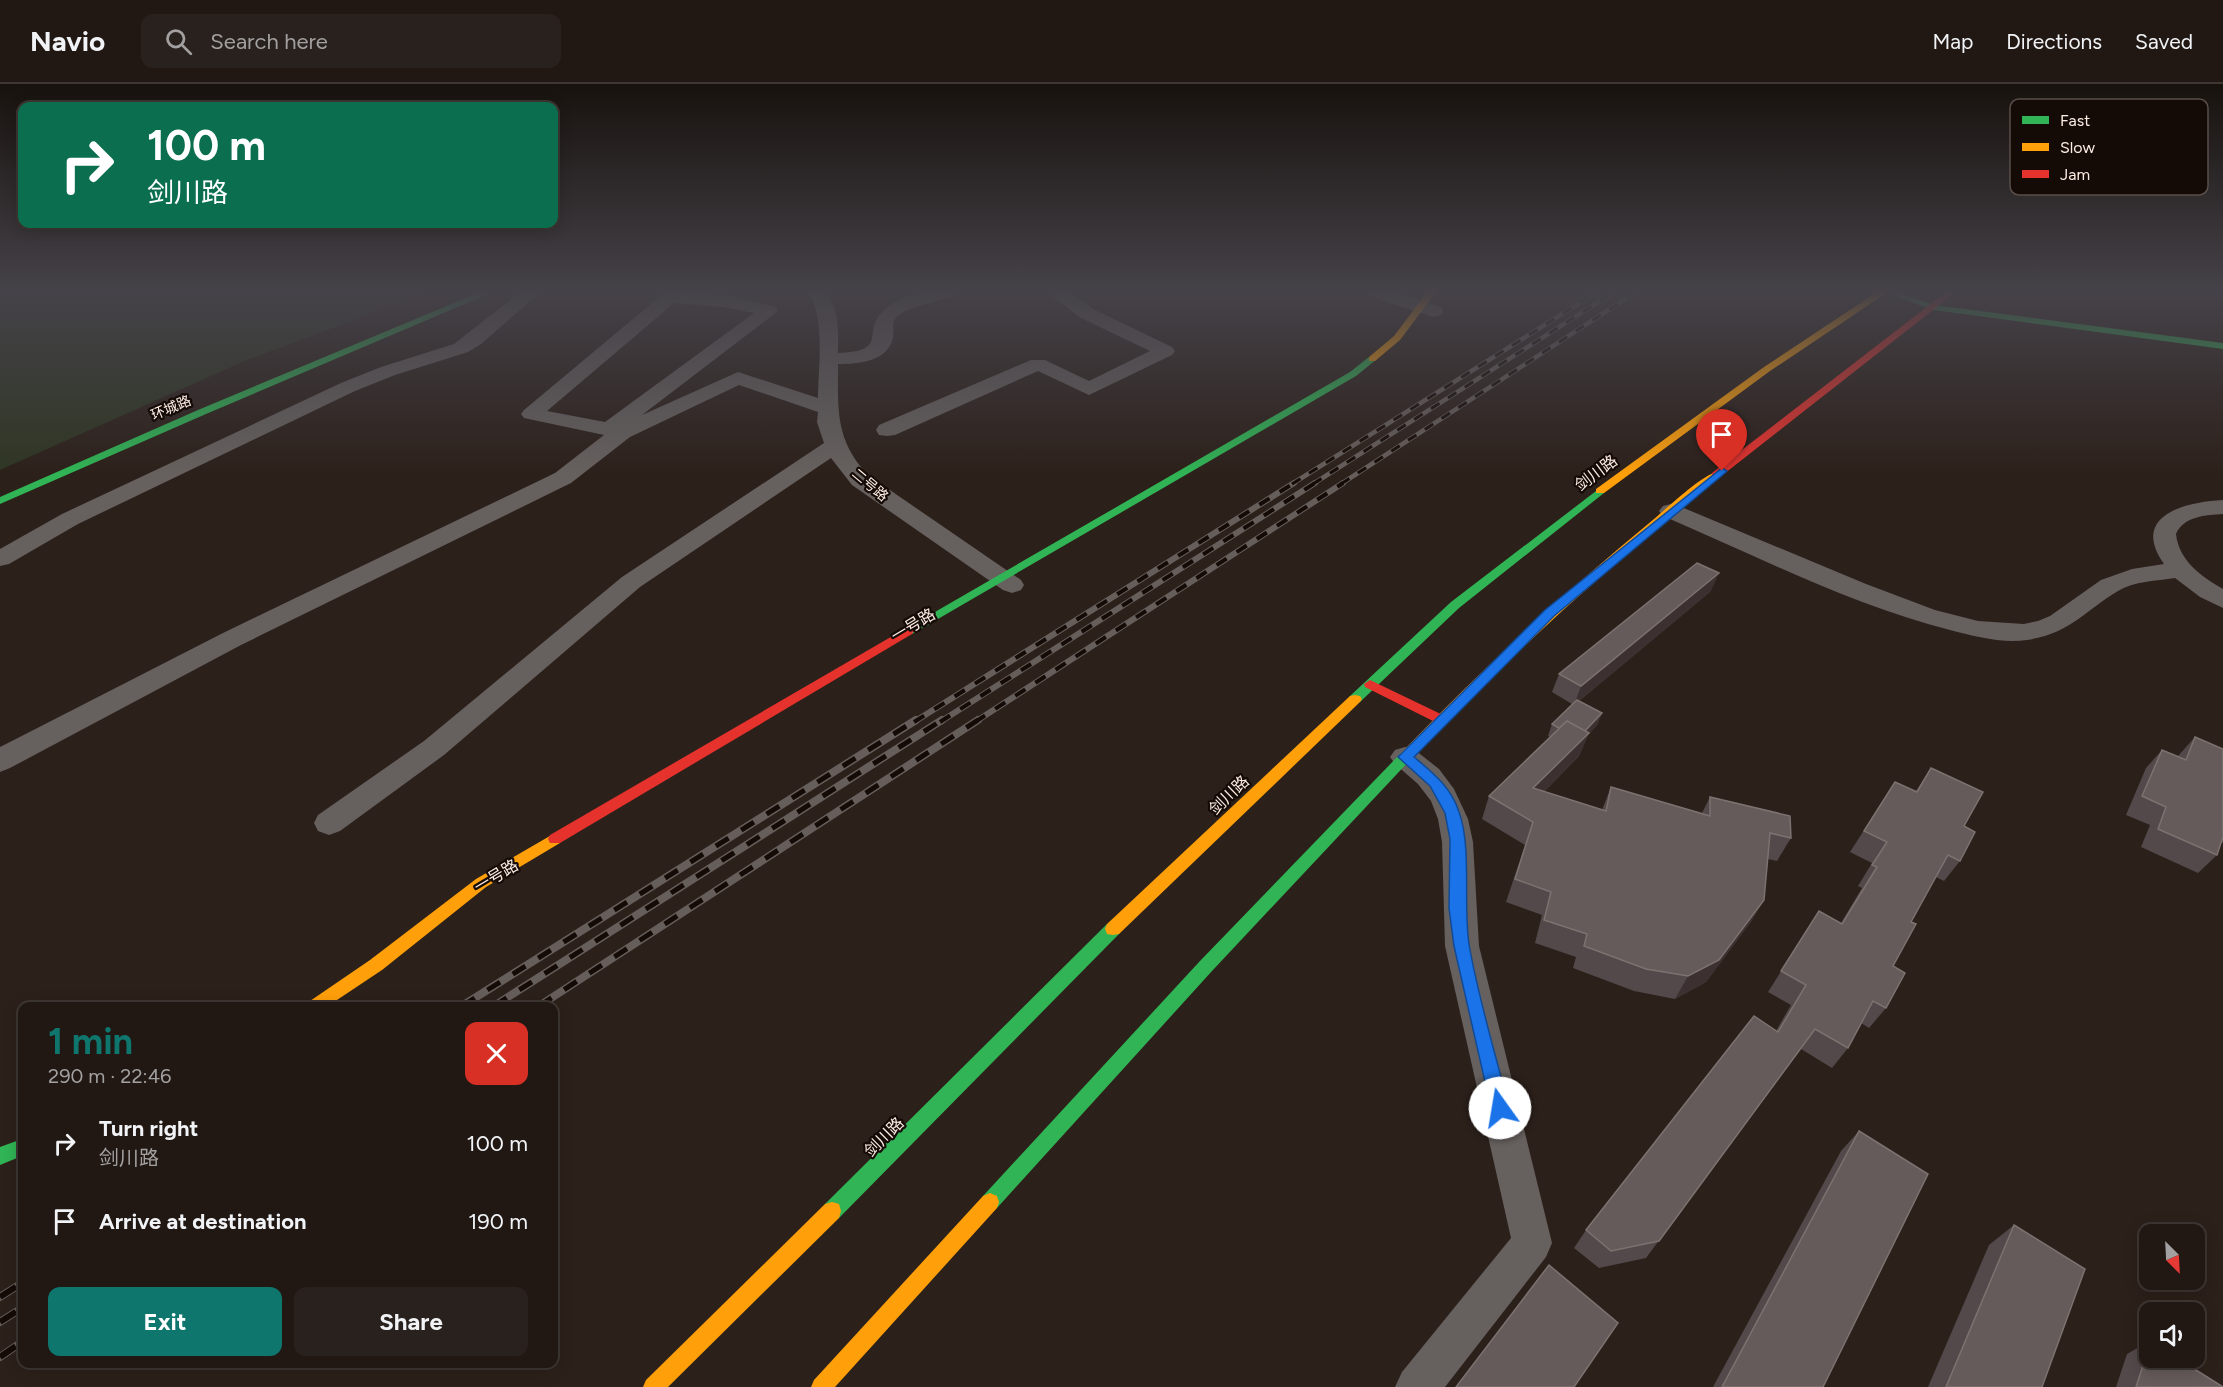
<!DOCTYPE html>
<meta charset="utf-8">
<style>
:root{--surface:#211814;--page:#29211d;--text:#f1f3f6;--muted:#a2a0a0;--line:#3e3734;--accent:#0f766e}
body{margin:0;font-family:Figtree,"Noto Sans SC",sans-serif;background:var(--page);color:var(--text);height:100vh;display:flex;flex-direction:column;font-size:22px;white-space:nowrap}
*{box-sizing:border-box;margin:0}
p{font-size:20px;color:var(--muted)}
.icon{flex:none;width:33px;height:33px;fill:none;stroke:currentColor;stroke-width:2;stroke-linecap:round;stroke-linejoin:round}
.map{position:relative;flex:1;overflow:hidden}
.drawer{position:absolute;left:18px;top:918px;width:540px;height:366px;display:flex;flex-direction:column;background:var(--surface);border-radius:12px;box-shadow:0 3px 15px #0003,0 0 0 2px var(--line)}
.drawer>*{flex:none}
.hud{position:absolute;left:18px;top:18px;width:540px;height:126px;border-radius:12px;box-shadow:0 3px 15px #0003,0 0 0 2px var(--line);background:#0b6e4f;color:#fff;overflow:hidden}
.needle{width:39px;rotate:156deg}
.fabs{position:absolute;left:2139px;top:1140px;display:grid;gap:12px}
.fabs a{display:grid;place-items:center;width:66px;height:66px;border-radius:12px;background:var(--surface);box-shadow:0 3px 15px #0003,0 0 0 2px var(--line);font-size:30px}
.pin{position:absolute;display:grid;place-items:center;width:51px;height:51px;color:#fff;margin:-62px -26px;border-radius:50% 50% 50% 0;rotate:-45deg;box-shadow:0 0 6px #0007}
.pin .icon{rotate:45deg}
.me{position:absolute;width:66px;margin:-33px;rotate:347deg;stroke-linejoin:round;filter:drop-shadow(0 0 4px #0008)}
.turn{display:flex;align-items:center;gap:21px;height:126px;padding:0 30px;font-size:27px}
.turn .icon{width:78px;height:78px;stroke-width:2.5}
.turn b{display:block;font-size:42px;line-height:51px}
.round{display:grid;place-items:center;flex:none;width:63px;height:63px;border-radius:12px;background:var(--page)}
.headline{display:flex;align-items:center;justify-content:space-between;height:102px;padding:0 30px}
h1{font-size:36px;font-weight:700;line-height:45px;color:var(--accent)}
.button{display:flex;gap:12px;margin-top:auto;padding:12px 30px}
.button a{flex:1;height:69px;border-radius:12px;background:var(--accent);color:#fff;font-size:24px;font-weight:700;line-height:69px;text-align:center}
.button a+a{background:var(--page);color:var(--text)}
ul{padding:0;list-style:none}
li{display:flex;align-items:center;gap:18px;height:78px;padding:0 30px}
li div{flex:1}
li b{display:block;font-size:22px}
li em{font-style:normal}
header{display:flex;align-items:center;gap:36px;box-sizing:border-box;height:84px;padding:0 30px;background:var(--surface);border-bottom:2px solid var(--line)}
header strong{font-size:28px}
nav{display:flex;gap:33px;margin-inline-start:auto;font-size:21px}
.search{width:420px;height:54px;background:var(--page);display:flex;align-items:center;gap:15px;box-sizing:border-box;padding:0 21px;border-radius:12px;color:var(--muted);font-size:22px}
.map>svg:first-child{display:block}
</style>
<header>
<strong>Navio</strong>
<div class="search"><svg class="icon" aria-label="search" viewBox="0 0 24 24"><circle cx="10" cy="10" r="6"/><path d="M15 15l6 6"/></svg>Search here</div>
<nav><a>Map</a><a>Directions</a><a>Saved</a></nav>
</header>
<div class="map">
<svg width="2223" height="1303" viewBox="0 0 2223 1303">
<rect width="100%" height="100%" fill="#2c201a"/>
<polygon fill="#2f3623" points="0,208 431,208 249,275 0,386"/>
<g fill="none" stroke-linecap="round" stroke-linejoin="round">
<g fill="#66605e" fill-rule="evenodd">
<polygon points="520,208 541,208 481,260 468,268 395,291 355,307 78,440 9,480 0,482 0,465 62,430 341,299 381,283 454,260"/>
<path d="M 683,208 L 723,211 L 776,223 L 778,227 L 642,331 L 738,288 L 818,314 C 818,283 826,235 808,208 L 826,208 C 840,227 838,247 838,269 C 890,267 861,249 883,227 C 902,208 934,208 959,208 L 956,212 C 943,216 903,223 895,235 C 892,240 894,248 893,254 C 887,278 858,280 838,280 C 838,326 835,356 868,391 L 1021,496 L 1024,501 L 1021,506 L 1012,509 L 1003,506 L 852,401 L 831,374 L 640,503 L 444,671 L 340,747 L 329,751 L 318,747 L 314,739 L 318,731 L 424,657 L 622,493 L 824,359 L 817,338 L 818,328 L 739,301 L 630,353 L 571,399 L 241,561 L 10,684 L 0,688 L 0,663 L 8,659 L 223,549 L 555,389 L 604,351 L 524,334 L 521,330 L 524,326 L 664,209 ZM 674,219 L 723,223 L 754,229 L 605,338 L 547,327 Z"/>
<polygon points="1047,208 1069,208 1093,225 1172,263 1175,267 1172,271 1089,311 1038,287 895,351 887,352 879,351 876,346 879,341 1031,276 1045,276 1089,297 1150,267 1079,233"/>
<polygon points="1366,208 1395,208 1441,223 1443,227 1441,231 1434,233 1369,212"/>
<path d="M 2223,416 L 2223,430 C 2206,431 2184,432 2176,450 C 2179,477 2201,492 2223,505 L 2223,524 L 2200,513 L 2175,494 C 2156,497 2134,497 2118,507 C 2083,528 2071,549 2027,556 C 2002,560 1974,552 1950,546 C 1851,521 1757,472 1663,432 L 1659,427 L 1663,422 L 1671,420 L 1679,422 L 1866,500 L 1935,526 L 1978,537 L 2024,540 L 2038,537 L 2050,532 L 2101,496 L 2132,485 L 2164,480 C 2130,432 2184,418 2223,416 Z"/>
<polygon points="1405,663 1415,666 1439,685 1454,705 1468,735 1473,758 1479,862 1552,1159 1546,1173 1445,1303 1395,1303 1402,1288 1511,1154 1445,862 1442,758 1438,735 1431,717 1418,700 1395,680 1390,673 1395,666"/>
</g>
<g fill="#30b455" fill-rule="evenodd">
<polygon points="480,208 493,208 206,330 0,420 0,413 198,326"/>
<polygon points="1882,208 1896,208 1935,221 2223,259 2223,265 1934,226"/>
<polygon points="1369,273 1377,275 1356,292 912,550 904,550 902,547 1350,288"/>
<polygon points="1600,404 1605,407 1604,409 1459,524 1360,618 1350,618 1348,615 1350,612 1451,518"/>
<polygon points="1406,667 1413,672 1411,675 1212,887 997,1124 990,1127 983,1124 981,1118 983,1112 1200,877 1401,669"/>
<polygon points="1113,839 1119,840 1121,845 1119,850 839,1134 832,1136 825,1134 823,1127 825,1120 1107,840"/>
<polygon points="22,1055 22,1072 0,1081 0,1063"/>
</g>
<g fill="#ff9f0a" fill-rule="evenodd">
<polygon points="1427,208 1436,208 1400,256 1375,277 1369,277 1369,273 1394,252"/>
<polygon points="1877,208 1888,208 1770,287 1604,409 1596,409 1596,405 1764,283"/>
<path d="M 1716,388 L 1721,391 L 1720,393 C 1610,480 1507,574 1411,675 L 1401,675 L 1399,672 L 1401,669 C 1481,586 1565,508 1654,435 C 1668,423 1700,393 1716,388 Z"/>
<polygon points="1355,611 1360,612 1362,615 1360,618 1119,850 1113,851 1107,850 1105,845 1107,840 1350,612"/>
<polygon points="555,749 560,751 562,755 560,759 486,803 382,886 328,922 308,922 310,917 370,876 476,795"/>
<polygon points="990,1109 997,1112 999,1118 997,1124 835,1303 811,1303 814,1296 983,1112"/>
<polygon points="832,1118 839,1120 841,1127 839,1134 668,1303 643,1303 646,1296 825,1120"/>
</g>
<g fill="#e5322d" fill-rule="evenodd">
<polygon points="1946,208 1956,208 1720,393 1712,393 1712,389"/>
<polygon points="908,543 914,547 912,550 560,759 550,759 548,755 550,751"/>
<polygon points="1370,596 1447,633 1449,636 1447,639 1437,639 1365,603 1364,600"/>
</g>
<g stroke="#665e5b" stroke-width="4.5">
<g id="rail-far3">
<polyline points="1292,400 1597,208"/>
<polyline points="1313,400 1614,208"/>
<polyline points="1341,400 1636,208"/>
</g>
</g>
<g stroke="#665e5b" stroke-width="6">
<g id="rail-far2">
<polyline points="914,638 1294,399"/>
<polyline points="940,638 1315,399"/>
<polyline points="975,638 1343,399"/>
</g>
</g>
<g stroke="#665e5b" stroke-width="8">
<g id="rail-far1">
<polyline points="462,922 916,636"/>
<polyline points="494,922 942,636"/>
<polyline points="539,922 978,636"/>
</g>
</g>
<g stroke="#665e5b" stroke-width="8">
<g id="rail">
<polyline points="0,1213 22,1199"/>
<polyline points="0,1238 22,1224"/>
<polyline points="0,1273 22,1258"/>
</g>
</g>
<use href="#rail-far3" stroke="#150b06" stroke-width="3" stroke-dasharray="10" stroke-linecap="butt"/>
<use href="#rail-far2" stroke="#150b06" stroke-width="4" stroke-dasharray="12" stroke-linecap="butt"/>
<use href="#rail-far1" stroke="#150b06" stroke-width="5" stroke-dasharray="15" stroke-linecap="butt"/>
<use href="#rail" stroke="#150b06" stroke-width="6" stroke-dasharray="19" stroke-linecap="butt"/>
</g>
<g fill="#53494a">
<polygon points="1711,507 1579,617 1602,629 1597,641 1588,651 1579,672 1544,708 1602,726 1611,703 1702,729 1710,713 1791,754 1777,777 1768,775 1764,816 1750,839 1706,898 1675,915 1634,907 1573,884 1576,873 1535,859 1542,831 1506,818 1525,761 1482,735 1489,712 1550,653 1548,652 1552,640 1572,620 1552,608 1559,590"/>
<polygon points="2195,653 2223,665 2223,759 2221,758 2217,771 2198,789 2141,763 2150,741 2126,731 2146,684 2162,666 2178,672"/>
<polygon points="1931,684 1964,742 1960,777 1944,797 1936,793 1911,838 1893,882 1886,924 1869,944 1861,939 1848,964 1832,984 1801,965 1646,1174 1599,1184 1574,1164 1586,1146 1776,947 1791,921 1768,908 1819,827 1841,839 1862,804 1858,802 1872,779 1850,768 1895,698 1916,707"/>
<polygon points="1859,1047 1823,1303 1713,1303 1841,1067"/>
<polygon points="2014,1141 2042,1303 1928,1303 1989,1161"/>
<polygon points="2150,1257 2150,1274 2223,1303 2116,1303 2127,1270"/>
</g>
<g fill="#3c3130">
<polygon points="1719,489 1711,507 1574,621 1581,602"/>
<polygon points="1602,629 1597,641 1588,651 1579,672 1525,727 1533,704 1578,654"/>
<polygon points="1764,816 1750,839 1706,898 1675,915 1688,892"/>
</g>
<g fill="#655b5a" stroke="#7d7270" stroke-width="1.5">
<polygon points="1697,479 1719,489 1581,602 1559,590"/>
<polygon points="1577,616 1602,629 1585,647 1567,637 1559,644 1552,640"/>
<polygon points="1567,637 1589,649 1533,704 1606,727 1611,703 1710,732 1710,713 1790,732 1791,754 1770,749 1764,816 1719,876 1688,892 1646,885 1584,862 1587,850 1544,836 1551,808 1515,795 1533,738 1489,712"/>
<polygon points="2195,653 2223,665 2223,753 2217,771 2158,745 2166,723 2142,712 2162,666 2186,676"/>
<polygon points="1931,684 1983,708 1964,742 1975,748 1960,777 1948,771 1911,838 1916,840 1893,882 1905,889 1886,924 1873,917 1848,964 1815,945 1659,1157 1611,1167 1586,1146 1754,932 1778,948 1806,901 1781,887 1819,827 1842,840 1877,783 1872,781 1887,758 1864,747 1895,698 1917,708"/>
<polygon points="1859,1047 1928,1090 1823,1303 1722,1303"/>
<polygon points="2014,1141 2085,1185 2042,1303 1946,1303"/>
<polygon points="1549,1181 1618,1239 1574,1303 1456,1303"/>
<polygon points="2150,1260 2150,1274 2177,1274 2223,1303 2136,1303"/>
</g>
<linearGradient id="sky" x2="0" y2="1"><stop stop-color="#18120e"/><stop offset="0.53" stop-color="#454249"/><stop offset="1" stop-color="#454249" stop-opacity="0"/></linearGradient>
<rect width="2223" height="391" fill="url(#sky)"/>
<path fill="#1a73e8" stroke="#114b97" stroke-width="1.5" d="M 1722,384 L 1727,387 L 1725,389 L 1554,532 L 1414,673 C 1433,689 1451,703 1459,728 C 1472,764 1463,819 1469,860 C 1478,914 1496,971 1509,1024 L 1506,1030 L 1500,1032 L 1494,1030 L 1491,1024 L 1454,862 L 1449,824 L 1450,755 L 1445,729 L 1430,702 L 1398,673 L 1545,526 Z"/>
<g text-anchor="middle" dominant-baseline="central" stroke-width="4.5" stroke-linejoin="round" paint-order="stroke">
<g font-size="14" fill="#fcece4" stroke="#150b06">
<text transform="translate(171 324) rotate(-23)">环城路</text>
<text transform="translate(870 401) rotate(40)">二号路</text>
</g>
<g font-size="16" fill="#fcece4" stroke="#150b06">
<text transform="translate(1596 389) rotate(-37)">剑川路</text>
<text transform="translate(913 541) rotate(-31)">一号路</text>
<text transform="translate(1229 711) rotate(-44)">剑川路</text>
<text transform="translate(496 792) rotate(-31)">一号路</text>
<text transform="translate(884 1053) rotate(-45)">剑川路</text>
</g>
</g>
<rect x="2010" y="15" width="198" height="96" rx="9" fill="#150b06" stroke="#5a4e49" stroke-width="1.5"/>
<rect x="2022" y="32" width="27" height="8" fill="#30b455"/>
<rect x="2022" y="59" width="27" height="8" fill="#ff9f0a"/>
<rect x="2022" y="86" width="27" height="8" fill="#e5322d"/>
<g font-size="16" fill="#fcece4">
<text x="2060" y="42">Fast</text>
<text x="2060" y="69">Slow</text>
<text x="2060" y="96">Jam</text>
</g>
</svg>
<div class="fabs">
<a><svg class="needle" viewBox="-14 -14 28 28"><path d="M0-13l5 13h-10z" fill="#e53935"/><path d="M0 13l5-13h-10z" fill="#a2a0a0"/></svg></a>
<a><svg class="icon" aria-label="sound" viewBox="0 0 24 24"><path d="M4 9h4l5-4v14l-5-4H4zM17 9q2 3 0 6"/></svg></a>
</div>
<div class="pin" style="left:1722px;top:387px;background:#d93025"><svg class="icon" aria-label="arrive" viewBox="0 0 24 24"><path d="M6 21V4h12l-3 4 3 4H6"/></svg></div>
<svg class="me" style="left:1500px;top:1024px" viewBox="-20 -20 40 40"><circle r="19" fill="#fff"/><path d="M0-13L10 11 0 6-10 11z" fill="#1a73e8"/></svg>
<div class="hud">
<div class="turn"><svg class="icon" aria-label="right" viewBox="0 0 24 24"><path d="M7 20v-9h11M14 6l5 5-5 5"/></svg><div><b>100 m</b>剑川路</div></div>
</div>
<section class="drawer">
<div class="headline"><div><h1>1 min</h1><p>290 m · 22:46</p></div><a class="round" style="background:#d93025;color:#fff"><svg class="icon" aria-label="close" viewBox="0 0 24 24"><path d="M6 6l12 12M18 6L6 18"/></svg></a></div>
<ul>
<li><svg class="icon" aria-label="right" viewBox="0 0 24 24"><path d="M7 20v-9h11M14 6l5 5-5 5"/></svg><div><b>Turn right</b><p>剑川路</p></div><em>100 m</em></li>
<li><svg class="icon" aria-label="arrive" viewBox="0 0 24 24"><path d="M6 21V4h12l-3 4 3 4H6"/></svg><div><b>Arrive at destination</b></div><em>190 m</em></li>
</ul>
<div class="button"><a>Exit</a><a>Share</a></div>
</section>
</div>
